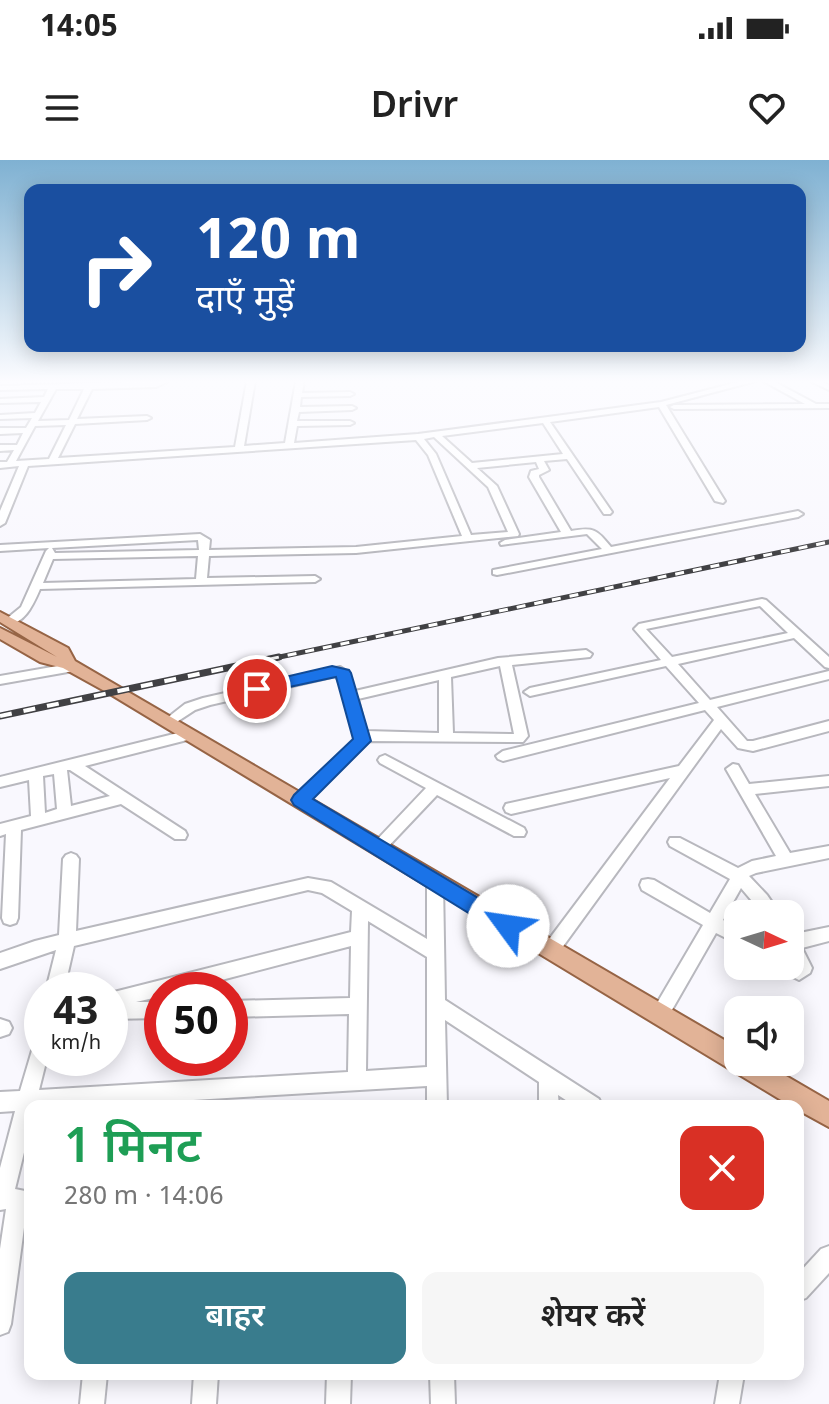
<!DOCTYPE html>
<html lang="hi">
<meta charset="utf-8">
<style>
:root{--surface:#fff;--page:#f6f6f6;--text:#222;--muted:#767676;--accent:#397c8d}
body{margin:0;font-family:Georgia,"Noto Sans Devanagari",serif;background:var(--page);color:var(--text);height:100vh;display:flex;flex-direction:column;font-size:30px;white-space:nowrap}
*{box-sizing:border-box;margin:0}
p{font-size:26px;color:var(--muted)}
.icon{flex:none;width:44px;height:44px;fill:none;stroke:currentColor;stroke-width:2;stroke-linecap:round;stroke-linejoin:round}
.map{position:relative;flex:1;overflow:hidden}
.drawer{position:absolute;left:24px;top:940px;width:780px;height:280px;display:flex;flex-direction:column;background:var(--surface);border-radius:16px;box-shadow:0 4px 20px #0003}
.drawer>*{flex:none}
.hud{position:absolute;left:24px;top:24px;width:782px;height:168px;border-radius:16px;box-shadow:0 4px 20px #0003;background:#1a4fa0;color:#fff;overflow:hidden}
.needle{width:52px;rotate:94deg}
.buttons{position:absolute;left:724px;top:740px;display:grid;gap:16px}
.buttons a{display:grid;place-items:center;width:80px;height:80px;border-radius:16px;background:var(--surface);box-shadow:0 4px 20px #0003;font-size:40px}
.speed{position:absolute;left:24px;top:812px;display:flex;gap:16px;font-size:40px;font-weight:700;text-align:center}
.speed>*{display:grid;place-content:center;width:104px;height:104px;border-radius:50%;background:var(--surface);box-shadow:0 4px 20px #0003;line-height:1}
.speed small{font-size:20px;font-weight:400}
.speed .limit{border:12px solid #d22;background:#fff;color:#111}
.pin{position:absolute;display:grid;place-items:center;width:68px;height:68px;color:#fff;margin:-34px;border:4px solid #fff;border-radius:50%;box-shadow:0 2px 8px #0007}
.me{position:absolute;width:88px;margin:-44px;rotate:301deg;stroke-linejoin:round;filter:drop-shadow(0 0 6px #0008)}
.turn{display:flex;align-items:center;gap:28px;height:168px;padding:0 40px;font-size:36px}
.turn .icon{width:104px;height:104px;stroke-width:2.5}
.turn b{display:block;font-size:56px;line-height:68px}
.round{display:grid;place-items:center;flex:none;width:84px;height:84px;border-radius:16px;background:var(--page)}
.headline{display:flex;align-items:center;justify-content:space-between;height:136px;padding:0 40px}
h1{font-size:48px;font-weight:600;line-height:60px;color:#1e9e55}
.action{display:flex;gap:16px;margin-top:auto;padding:16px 40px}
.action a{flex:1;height:92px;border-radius:16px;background:var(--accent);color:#fff;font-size:32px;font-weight:600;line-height:92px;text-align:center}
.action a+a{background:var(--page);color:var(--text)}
.status{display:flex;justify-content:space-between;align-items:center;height:56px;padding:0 40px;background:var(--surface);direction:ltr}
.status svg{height:22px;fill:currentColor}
header{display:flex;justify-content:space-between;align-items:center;height:104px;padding:0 40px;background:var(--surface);font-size:36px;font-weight:600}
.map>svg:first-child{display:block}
</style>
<div class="status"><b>14:05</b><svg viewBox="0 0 49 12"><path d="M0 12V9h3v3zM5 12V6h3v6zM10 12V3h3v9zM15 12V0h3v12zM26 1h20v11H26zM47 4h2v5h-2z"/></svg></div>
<header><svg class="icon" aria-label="menu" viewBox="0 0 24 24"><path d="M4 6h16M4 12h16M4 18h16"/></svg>Drivr<svg class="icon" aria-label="heart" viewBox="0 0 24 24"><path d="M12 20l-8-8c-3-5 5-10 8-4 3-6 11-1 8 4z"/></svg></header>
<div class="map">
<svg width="829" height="1244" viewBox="0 0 829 1244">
<rect width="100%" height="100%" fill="#f9f8fe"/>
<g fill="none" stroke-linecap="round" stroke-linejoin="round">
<g stroke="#b8b8be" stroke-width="4">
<g id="minor">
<path d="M 158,221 L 169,221 L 156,227 L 92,229 L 77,259 L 147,256 L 151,258 L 147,260 L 75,264 L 58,298 L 235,287 L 247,221 L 255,221 L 244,286 L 285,283 L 296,221 L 304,221 L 302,233 L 350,232 L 354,234 L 350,236 L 301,237 L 300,247 L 352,246 L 356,248 L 352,250 L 299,252 L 297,261 L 350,261 L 354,263 L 350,265 L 297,266 L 294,283 L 418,274 L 661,242 L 742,221 L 756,221 L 666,245 L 725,341 L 723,343 L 715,341 L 659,247 L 550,262 L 612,352 L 610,354 L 604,354 L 567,299 L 544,301 L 549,310 L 539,315 L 539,317 L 571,371 C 594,367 596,369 611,387 L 798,351 L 803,354 L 798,357 L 497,415 L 493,414 L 493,410 L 602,389 L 587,374 L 501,385 L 500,383 L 505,380 L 561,372 L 529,317 L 531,311 L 539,309 L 536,302 L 477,308 L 497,326 L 519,374 L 518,376 L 356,393 L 209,396 L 207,418 L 315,416 L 320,419 L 315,422 L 40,429 C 33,445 24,466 5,464 L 5,460 L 21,447 L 46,391 L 49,388 L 0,391 L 0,385 L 200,374 L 210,380 L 209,390 L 356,387 L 462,376 L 428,295 L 416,280 L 28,306 L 5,363 L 0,366 L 0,351 L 19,306 L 0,308 L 0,302 L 7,302 L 14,290 L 0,291 L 0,285 L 17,285 L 23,273 L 0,274 L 0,268 L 26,268 L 32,258 L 0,259 L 0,255 L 35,253 L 41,242 L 0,243 L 0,239 L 44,237 L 48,229 L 0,230 L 0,226 ZM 56,229 L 84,229 L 69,260 L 38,261 ZM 543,263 L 563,294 L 472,303 L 442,276 ZM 66,265 L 49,299 L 16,301 L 35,266 ZM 434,277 L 488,327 L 508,372 L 471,375 L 436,294 L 424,279 ZM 198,380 L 199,390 L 55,393 L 52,388 ZM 198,396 L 196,419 L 43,423 L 53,399 Z"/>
<polygon points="763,221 773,221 816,244 829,244 829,248 674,249 670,247 674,245 805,244"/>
<polygon points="810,221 820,221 829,225 829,230"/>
<path d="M 762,439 L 766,440 L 829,497 L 829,508 L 825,507 L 794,478 L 678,504 L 710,540 L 829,511 L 829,519 L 717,547 L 747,581 L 753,581 L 829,561 L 829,571 L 753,591 L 738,588 L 721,569 L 556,796 L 550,798 L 544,796 L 542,791 L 544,786 L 670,618 L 511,654 L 506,652 L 504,648 L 506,644 L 679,606 L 714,560 L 705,550 L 503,601 L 498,599 L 496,596 L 503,591 L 699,543 L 666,506 L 530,536 L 524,532 L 530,528 L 661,500 L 634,469 L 639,464 ZM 760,446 L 788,473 L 672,497 L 646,469 Z"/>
<path d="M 586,490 L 592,494 L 590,497 L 512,505 L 528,576 L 523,582 L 369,581 L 306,644 L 296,644 L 294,640 L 296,636 L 355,580 L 345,536 L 336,516 L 210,545 L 195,550 L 169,567 L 162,562 L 185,544 L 203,538 L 340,507 L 346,511 L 355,531 L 498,498 ZM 500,506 L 514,574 L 453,573 L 451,517 ZM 439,520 L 439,573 L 366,571 L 358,539 Z"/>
<polygon points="75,503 79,504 81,507 79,510 0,524 0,516"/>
<path d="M 190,570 L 197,575 L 195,578 L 85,606 L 185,671 L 187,675 L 185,679 L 175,679 L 121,644 L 21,670 L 18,758 L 16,763 L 10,765 L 4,763 L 2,758 L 6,674 L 0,676 L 0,664 L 31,656 L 29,620 L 0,627 L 0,617 ZM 67,610 L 70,610 L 110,636 L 71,646 ZM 54,614 L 57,649 L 45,653 L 43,616 Z"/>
<polygon points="385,595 524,668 526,672 524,676 514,676 437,635 383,692 378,694 373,692 370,688 373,684 426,628 380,603 378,600 380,597"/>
<polygon points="733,604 738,605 749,624 829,616 829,626 755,634 790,693 829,686 829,698 756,713 749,716 767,735 780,754 763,754 741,728 723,760 738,769 738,784 716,773 665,862 659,864 653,862 650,856 653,850 703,765 642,730 640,725 642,720 648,719 654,720 710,753 730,719 670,686 668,682 670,678 680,678 738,708 752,701 776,696 726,609"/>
<path d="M 71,693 L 76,695 L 79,699 L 76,771 L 308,718 L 331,722 L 427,779 L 427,722 L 429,717 L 435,716 L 441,717 L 443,722 L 445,840 L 599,939 L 602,946 L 575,946 L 558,935 L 559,946 L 539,946 L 539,922 L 445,860 L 447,946 L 427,946 L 427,926 L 93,946 L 30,946 L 30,968 L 15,1029 L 25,1031 L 28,1038 L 11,1164 L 8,1172 L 0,1175 L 0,1089 L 6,1049 L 0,1050 L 0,1008 L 15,951 L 0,952 L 0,932 L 20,931 L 36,877 L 42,874 L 42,898 L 47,898 L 39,930 L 348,912 L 349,854 L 230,857 L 230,841 L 350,838 L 351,786 L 183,830 L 162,830 L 162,836 L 136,842 L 162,842 L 162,858 L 110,859 L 110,833 L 351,772 L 352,751 L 322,733 L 308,730 L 74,786 L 64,830 L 46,830 L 56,790 L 0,809 L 0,793 L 35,781 L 59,775 L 63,699 L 66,695 ZM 368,761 L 427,797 L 427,907 L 366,911 Z"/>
<polygon points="829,767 829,781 802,788 812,808 810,813 799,820 781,811 779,806 790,806 790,775"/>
<polygon points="0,859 9,862 12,868 9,874 0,877"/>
<polygon points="829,1086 829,1113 806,1138 798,1141 798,1114 821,1089"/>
<polygon points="83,1214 107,1214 104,1244 80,1244"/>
<polygon points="194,1214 218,1214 216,1244 192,1244"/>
<polygon points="327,1214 351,1214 350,1244 326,1244"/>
<polygon points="430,1214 454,1214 455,1244 431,1244"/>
<polygon points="720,1214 744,1214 739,1244 715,1244"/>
</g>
</g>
<g stroke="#966445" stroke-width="4">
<polygon id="major" points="0,452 68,488 75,501 738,888 738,902 762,902 829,941 829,967 798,950 798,946 791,946 110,534 63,508 40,502 0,479 0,468 57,497 0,462"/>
</g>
<use href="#minor" fill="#fff" fill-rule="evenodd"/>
<use href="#major" fill="#e2b397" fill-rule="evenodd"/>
<g stroke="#414144" stroke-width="5">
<polyline id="rail-far1" points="270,499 829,382"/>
</g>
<g stroke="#414144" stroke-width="7">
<polyline id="rail" points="0,556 279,497"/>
</g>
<use href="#rail-far1" stroke="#fff" stroke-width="3" stroke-dasharray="9" stroke-linecap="butt"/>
<use href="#rail" stroke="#fff" stroke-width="4" stroke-dasharray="12" stroke-linecap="butt"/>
</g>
<linearGradient id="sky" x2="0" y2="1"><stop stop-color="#7fb1d2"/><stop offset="0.56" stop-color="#fcfcff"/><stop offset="1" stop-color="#fcfcff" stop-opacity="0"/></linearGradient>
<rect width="829" height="396" fill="url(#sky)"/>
<polygon fill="#1a73e8" stroke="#114b97" stroke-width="2" points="332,506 349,510 351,513 371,581 313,639 515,760 519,766 515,773 508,775 501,773 294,645 291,640 294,635 353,579 336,517 257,534 249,529 251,525"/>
</svg>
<div class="buttons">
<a><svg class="needle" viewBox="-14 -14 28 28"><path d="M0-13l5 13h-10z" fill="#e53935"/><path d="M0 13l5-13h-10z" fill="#767676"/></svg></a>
<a><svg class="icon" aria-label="sound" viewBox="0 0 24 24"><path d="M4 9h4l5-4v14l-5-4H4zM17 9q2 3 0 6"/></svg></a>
</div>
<div class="speed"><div>43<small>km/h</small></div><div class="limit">50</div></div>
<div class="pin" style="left:257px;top:529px;background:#d93025"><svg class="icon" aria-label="arrive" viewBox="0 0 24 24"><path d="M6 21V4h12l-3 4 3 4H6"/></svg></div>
<svg class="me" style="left:508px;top:766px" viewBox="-20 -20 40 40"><circle r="19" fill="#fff"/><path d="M0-13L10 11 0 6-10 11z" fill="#1a73e8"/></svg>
<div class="hud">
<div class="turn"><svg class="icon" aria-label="right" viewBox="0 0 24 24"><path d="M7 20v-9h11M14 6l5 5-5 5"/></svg><div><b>120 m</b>दाएँ मुड़ें</div></div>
</div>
<section class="drawer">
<div class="headline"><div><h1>1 मिनट</h1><p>280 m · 14:06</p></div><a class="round" style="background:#d93025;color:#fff"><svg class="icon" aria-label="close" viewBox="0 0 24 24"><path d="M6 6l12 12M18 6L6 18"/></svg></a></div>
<div class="action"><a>बाहर</a><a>शेयर करें</a></div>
</section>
</div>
